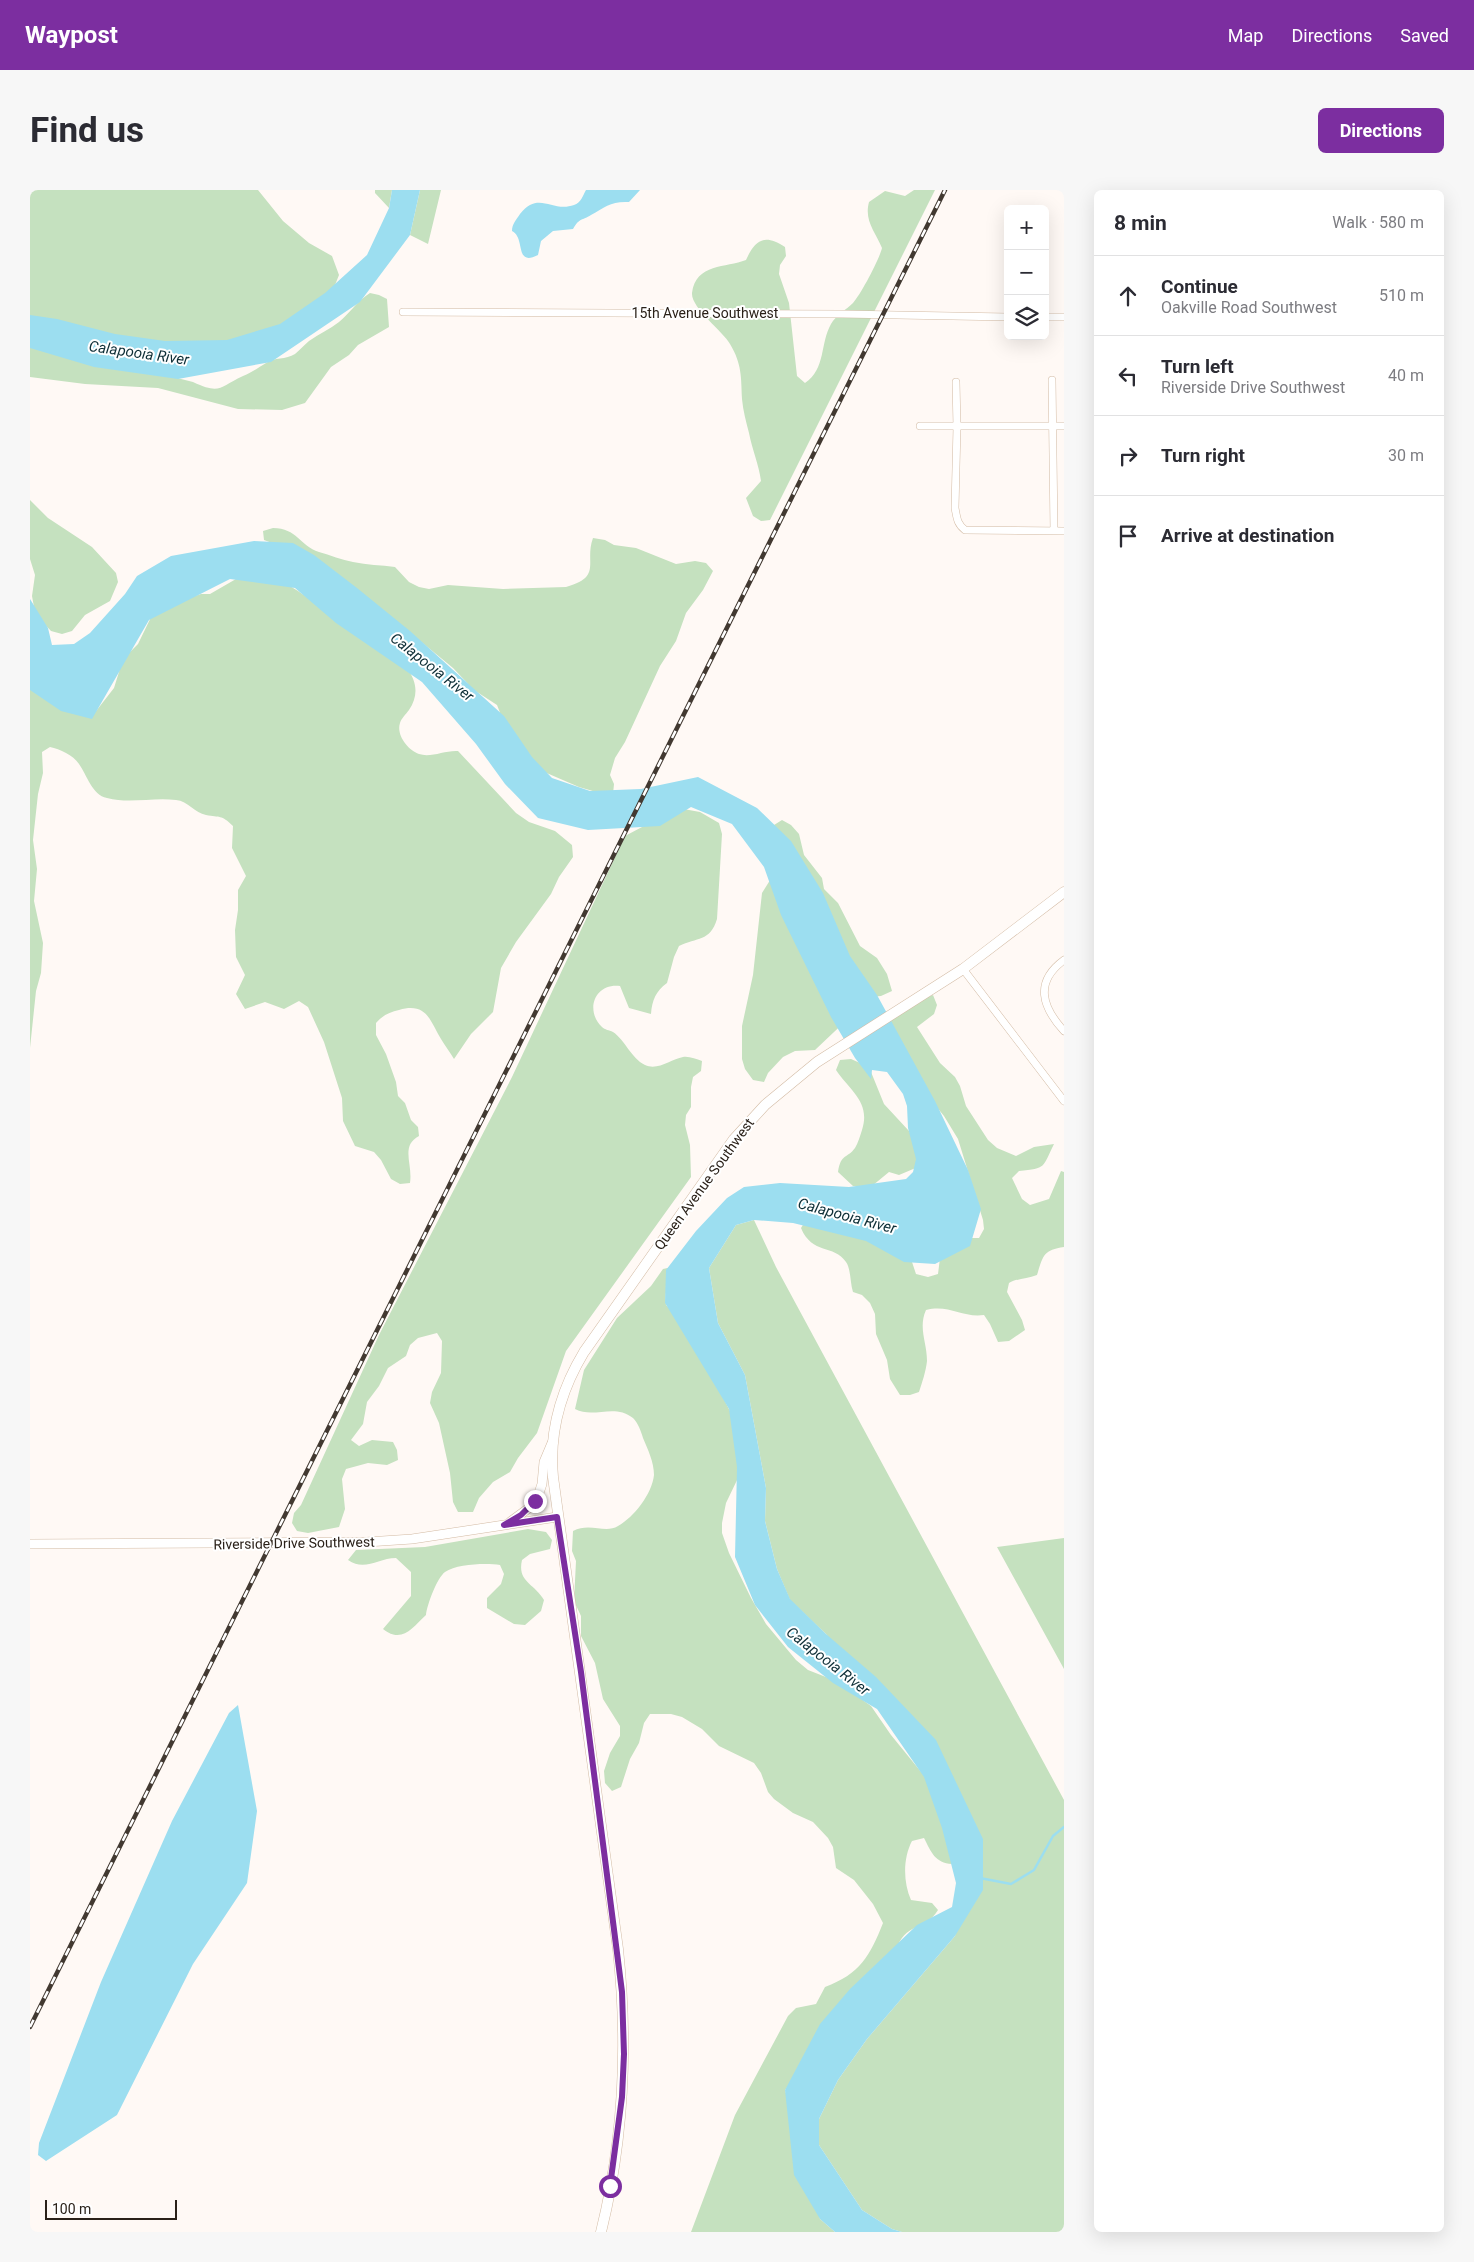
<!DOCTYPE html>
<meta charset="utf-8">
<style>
:root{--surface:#fff;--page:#f7f7f7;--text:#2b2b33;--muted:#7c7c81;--line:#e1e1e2;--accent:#7c2ea0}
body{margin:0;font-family:Roboto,sans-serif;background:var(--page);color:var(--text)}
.controls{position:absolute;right:15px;top:15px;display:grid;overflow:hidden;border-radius:8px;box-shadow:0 5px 20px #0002}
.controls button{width:45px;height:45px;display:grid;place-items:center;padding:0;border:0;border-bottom:1px solid var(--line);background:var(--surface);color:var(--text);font:25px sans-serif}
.scale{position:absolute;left:15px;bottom:12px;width:132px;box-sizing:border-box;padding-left:5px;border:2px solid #2a2119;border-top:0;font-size:14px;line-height:18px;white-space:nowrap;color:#2a2119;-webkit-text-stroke:4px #fff;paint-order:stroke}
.stop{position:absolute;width:15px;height:15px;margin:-11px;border:4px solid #7c2ea0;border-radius:50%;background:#fff}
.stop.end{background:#7c2ea0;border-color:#fff;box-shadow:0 1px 5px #0008}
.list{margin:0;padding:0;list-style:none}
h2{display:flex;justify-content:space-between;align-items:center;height:65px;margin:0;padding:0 20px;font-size:21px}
h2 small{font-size:16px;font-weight:400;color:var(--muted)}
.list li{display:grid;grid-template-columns:32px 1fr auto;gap:15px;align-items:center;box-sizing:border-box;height:80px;padding:0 20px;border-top:1px solid var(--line)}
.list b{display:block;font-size:19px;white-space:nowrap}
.list p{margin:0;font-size:16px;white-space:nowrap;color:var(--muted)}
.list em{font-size:16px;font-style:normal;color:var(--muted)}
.icon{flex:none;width:28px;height:28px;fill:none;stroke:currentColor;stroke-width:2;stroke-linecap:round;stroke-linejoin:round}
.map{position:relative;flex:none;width:1034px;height:2042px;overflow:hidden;border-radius:8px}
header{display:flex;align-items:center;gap:30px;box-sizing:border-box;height:70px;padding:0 25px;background:var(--accent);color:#fff}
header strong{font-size:24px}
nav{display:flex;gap:28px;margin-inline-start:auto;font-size:18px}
.intro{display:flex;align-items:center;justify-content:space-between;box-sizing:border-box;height:120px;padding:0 30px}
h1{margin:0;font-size:35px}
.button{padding:12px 22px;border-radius:8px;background:var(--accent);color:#fff;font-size:18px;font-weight:700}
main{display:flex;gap:30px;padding:0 30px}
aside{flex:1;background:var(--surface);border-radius:8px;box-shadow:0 5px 20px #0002}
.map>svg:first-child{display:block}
.green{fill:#c5e1bf}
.water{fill:#9cdef0}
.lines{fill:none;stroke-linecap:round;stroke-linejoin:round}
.stream{stroke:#9cdef0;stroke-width:2.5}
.minor-casing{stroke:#d3bba4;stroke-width:8}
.tertiary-casing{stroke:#d3bba4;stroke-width:10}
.secondary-casing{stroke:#d3bba4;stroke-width:11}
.minor{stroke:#fff;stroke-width:7}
.tertiary{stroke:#fff;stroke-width:9}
.secondary{stroke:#fff;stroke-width:10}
.rail-casing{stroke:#423931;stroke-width:4.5}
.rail{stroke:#fff;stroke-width:2.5;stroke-dasharray:8;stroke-linecap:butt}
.route{stroke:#7c2ea0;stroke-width:6}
.labels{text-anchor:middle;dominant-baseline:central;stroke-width:4;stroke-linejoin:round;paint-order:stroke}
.street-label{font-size:14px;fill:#2a2119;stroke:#fff}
.water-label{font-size:15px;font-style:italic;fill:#0d2e36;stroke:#fff}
</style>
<header>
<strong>Waypost</strong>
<nav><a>Map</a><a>Directions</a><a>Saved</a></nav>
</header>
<div class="intro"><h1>Find us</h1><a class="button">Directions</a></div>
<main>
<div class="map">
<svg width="1034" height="2042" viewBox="0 0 1034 2042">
<rect width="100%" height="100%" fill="#fff9f5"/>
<path class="green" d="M0,0h228l25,31 26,22 23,13 7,19 -4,10 -34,35 -107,35 -164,-39z
M345,0h17l-3,18 -14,-15z
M390,0h21l-13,54 -18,-9z
M884,0h21l-165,330 -9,1 -8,-5 -7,-18 15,-17c-2,-16 -9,-32 -12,-48 -3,-11 -6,-23 -7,-34 -1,-22 0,-35 -12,-55 -7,-13 -39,-36 -38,-51 4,-30 34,-25 54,-33 9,-20 18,-27 39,-13l1,9 -6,9 -1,9 10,29 8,73 8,7c21,-14 15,-40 26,-59 5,-9 15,-14 22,-21 8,-9 26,-43 29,-55 -7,-17 -18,-27 -13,-46l16,-11 20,5z
M340,103l9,2 8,4 2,28 -31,18 -9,10 -18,12 -26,36 -23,7 -44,-1 -80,-21 -73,-4 -55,-7v-36l163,41c28,13 26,5 50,-6 9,-4 15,-8 23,-13 8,-6 20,-3 29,-9 5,-4 9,-9 14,-13 10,-7 21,-12 30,-19 11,-9 18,-21 31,-29z
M0,310l18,18 44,29 24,26 2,9 -8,19 -25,14 -13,16 -10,3 -11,-3 -14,-15 -3,-9 -2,-11 3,-21 -5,-16z
M243,338c24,0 27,18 46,24 11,3 23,8 34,10 14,3 28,3 42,5l14,15 10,5 10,2 19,-4 55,4 63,-2c37,-10 18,-25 27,-49l12,2 9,5 22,3 40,16 19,-3 11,2 7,8 -10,19 -17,23 -10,28 -16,25 -35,76 -10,16 -5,17 4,9 -1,10h-10l-24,-7 -37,-16 -38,-48 -7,-18 -23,-15 -21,-22 -34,-28 -128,-90 -27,-10 -1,-9z
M245,387l23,14 108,76c11,14 13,28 3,43 -3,4 -8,9 -9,13 -4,12 8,27 19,31 12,4 26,-4 39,-3l58,62 13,9 26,9 17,14 1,12 -14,20 -8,17 -35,48 -15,26 -8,44 -22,22 -17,25c-4,-7 -9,-13 -13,-20 -11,-18 -14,-37 -42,-29 -9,2 -16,5 -23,13v12l10,19 10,28 2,14 7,7 6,17 7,7 1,9c-19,10 -6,28 -9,47l-10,1 -9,-5 -10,-19 -7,-8 -19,-6 -12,-25 -1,-23 -18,-56 -16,-35 -9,-6 -15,8 -19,-7 -20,7 -9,-15 9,-19 -9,-18 -1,-27 3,-20v-20l8,-14 -14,-28 1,-22c-12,-12 -13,-8 -27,-11 -11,-2 -18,-14 -30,-15 -23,-3 -46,4 -69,-2 -15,-3 -20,-23 -28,-34 -6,-9 -19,-15 -29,-17l-8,5 1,21 -5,21 -5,46 4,29 -3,32 9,42 -2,30 -5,18 -6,57v-365c18,14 38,36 63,32l21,-27 9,-29 15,-15 17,-35 46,-15h9l26,-15z
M648,618l22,4 19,11 3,11 -5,85c-7,23 -20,18 -38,27l-5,11 -7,26c-11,8 -15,17 -16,31l-22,-6 -9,-22c-26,-3 -35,25 -18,41 3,3 7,3 11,5 12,8 18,26 32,33 13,6 26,-6 38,-8 6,-1 13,2 19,4l-1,10 -8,6 -2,10v20l-5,8 -1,10 5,20 1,32 -125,174 -29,82 -19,25 -8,14 -17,10 -14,16 -6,14h-15l-5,-10 -3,-29 -11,-50 -9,-20 2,-11 9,-19 1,-32 -5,-8 -19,5 -8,7 -4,11 -18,12 -9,18 -12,16 -4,22 -12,16 8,6 13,-6 21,2 4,8 1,10 -11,5 -19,-2 -22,6 -4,10 3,30 -6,18 -31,6 -11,-2 -5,-8 2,-10 7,-8 78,-170 133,-258 113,-241z
M752,630l9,5 8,9 5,21 18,23 2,11 14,14 22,43 17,12 10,16 5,17 -11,5 -10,1 -56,53 -20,1 -12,6 -15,16 -4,9 -11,-2 -8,-11 -3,-10v-33l11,-51 9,-82 10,-16 2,-52z
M903,805l4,10 -3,9 -17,13 23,36 15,14 5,9 6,20 22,34 9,8 19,8 18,-9 20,-3c-12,24 -7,24 -35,27l-7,7 10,21 8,6 19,-6 12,-28 3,1v75c-21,3 -21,9 -27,28 -10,4 -19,3 -28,8l-2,9 15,28 3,10 -16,11 -11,1 -8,-18 -6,-9c-22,3 -35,-11 -58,-5 -8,18 1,32 1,51 -1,10 -5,22 -8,31l-9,3h-10l-10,-16 -3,-19 -11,-26 -1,-20 -5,-11 -8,-8 -9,-3c-3,-9 -2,-23 -7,-30 -12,-18 -34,-7 -45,-34l5,-8 106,32v10l4,12 12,3 10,-3 2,-16 19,-20h20l5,-9 -1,-9 -25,-81 -14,-23 -13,-16 -41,-79 33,-22z
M821,869l18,8 15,37 25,27 9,17v19l-19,8 -10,-3 -17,14h-19l-15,-14c3,-19 9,-13 17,-24 3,-5 5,-12 7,-18 9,-28 -12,-39 -26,-60l4,-10z
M724,1030l22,47 288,533v432h-162l-10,-3 -30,-19 -43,-65v-26l19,-39 29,-41 88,-103 28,-96 -157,-206 -36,-34 -13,-31 -12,-48 1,-33 -21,-113 -27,-52 -9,-55 27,-43z
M642,1077c-2,15 -8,21 -6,38l20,21 45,87 8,63 -13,27 -4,20v10l7,20 22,45 15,26 30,36 12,10 28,11 35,25 20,29 35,43 11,17 15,69c-17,-1 -21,-12 -28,-26l-12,3c-9,17 -9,41 -1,59l21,3 6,7c-12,21 -34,12 -42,41l-111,139 35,129 15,13h-144l44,-117 53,-99 8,-8 20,-4 9,-17c35,-13 45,-31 58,-64l-10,-19 -19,-24 -18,-12 -3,-21 -5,-9 -15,-16 -20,-9 -19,-14 -6,-7 -7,-19 -7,-10 -35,-17 -17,-17 -20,-12 -11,-3h-21l-6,9 -5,20 -9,16 -9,28 -9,4 -7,-8 -1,-12 6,-18 10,-17v-10l-17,-27 -8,-36 -14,-27v-20l-7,-15 2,-40 -4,-10 1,-20c17,-9 32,3 45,-5 16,-9 34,-32 36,-51 0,-13 -6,-25 -11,-37 -2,-7 -5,-15 -10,-20 -19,-15 -39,1 -58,-9l9,-39 33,-52 34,-32 12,-17z
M498,1339l18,3 6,8 -2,9 -20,5 -8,6c-5,22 12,23 22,40l-3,11 -16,14 -11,-1 -27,-16v-10l14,-14 3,-10 -4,-9c-14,-2 -43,-1 -55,7 -8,6 -18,33 -19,43 -14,13 -24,29 -43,14l28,-33v-24l-15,-14c-18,0 -31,14 -48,2l8,-10 69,-3z
M1034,1348v131l-67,-122z"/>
<path class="water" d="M362,0h28l-10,45 -50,67 -89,60 -93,17 -84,-12 -64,-19v-33l27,4 58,15 50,7 62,-1 53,-16 45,-31 42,-38 22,-47z
M556,0h54l-11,12c-18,-1 -24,5 -38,13 -9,6 -11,2 -18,14l-20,2 -12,10 -3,14c-24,12 -12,-17 -26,-24 0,-7 4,-11 8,-17 19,-24 32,-1 54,-9 7,-2 9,-10 12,-15z
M224,351l39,2 21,12 43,33 53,43 94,85 28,41 20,21 38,13 51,-2 57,-12 59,31 34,33 32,52 27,63 27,39 58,106 33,69 13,39 -11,37 -35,18 -31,-2 -38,-21 -73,-18 -39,-3 -18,5 -27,43 9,55 27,52 21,113 -1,33 12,48 13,30 36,35 50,43 60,63 47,99v51l-28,46 -88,103 -29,41 -19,39v26l43,65 30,19 10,3h-67l-15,-13 -26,-44 -9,-85 35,-66 30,-35 67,-64 35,-18 4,-24 -14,-55 -18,-51 -47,-68 -44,-26 -45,-36 -33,-42 -20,-48 2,-90 -8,-58 -64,-106 1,-33 30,-39 31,-33 17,-11 36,-4 69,4 57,-8 7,-7 3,-13 -8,-31 -1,-22 -4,-12 -16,-22 -15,-2 -1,9 -16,-21 -24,-41 -50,-102 -17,-48 -32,-43 -41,-17 -31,19 -72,4 -50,-12 -33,-34 -29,-40 -54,-62 -86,-59 -41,-35 -65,-9 -81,41 -57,99 -31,-8 -31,-21v-91l18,29 4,17 22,-1 16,-11 35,-39 12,-18 34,-20z
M208,1515l19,106 -10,72 -54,81 -76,151 -71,46 -8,-6 1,-12 62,-161 71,-161 57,-108z"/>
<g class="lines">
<path class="stream" d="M950,1688l31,6 23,-14 19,-34 11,-9"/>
<g class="minor-casing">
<path id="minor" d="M373,122l439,2 166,3
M1015,127h19
M1022,190l2,151
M926,192l1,45 -2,81c2,10 2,16 10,22l99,1
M890,236h144
M1034,770c-30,22 -22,47 0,71
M933,779l101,132"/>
</g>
<g class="tertiary-casing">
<path id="tertiary" d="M480,1332l19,-14 10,-15 3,-9 2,-22 8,-19
M0,1354l337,-2 45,-3 145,-22"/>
</g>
<g class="secondary-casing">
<path id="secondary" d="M571,2042c23,-93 27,-188 17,-283l-65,-472c-4,-44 8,-87 31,-125l150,-213 31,-34 52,-43 146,-93 101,-77"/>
</g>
<use href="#minor" class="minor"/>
<use href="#tertiary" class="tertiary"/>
<use href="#secondary" class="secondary"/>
<g class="rail-casing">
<path id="rail" d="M0,1837l915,-1837"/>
</g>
<use href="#rail" class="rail"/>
</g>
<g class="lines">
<path class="route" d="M505,1311l-14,14 -17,10 53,-8 24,155 41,320 2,62 -2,43 -12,89"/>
</g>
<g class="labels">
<g class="street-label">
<text x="675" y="123">15th Avenue Southwest</text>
<text transform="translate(674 994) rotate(-54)">Queen Avenue Southwest</text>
<text transform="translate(264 1353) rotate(-1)">Riverside Drive Southwest</text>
</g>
<g class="water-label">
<text transform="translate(109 163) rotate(8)">Calapooia River</text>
<text transform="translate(402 477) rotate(38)">Calapooia River</text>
<text transform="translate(817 1026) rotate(15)">Calapooia River</text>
<text transform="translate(798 1471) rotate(38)">Calapooia River</text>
</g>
</g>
</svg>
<div class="controls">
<button>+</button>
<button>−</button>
<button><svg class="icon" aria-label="layers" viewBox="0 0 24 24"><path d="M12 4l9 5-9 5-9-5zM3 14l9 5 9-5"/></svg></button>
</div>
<div class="scale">100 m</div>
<div class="stop" style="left:580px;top:1996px"></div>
<div class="stop end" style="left:505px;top:1311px"></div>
</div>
<aside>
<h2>8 min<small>Walk · 580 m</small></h2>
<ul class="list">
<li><svg class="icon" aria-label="ahead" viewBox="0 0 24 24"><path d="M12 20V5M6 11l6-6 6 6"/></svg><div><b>Continue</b><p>Oakville Road Southwest</p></div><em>510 m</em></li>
<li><svg class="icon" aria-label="left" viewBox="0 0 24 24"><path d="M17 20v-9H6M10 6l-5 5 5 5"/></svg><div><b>Turn left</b><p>Riverside Drive Southwest</p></div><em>40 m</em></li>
<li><svg class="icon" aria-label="right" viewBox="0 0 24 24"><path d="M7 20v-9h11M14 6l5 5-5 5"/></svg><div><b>Turn right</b></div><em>30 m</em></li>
<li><svg class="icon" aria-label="arrive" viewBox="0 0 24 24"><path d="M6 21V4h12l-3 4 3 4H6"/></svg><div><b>Arrive at destination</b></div></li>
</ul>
</aside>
</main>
